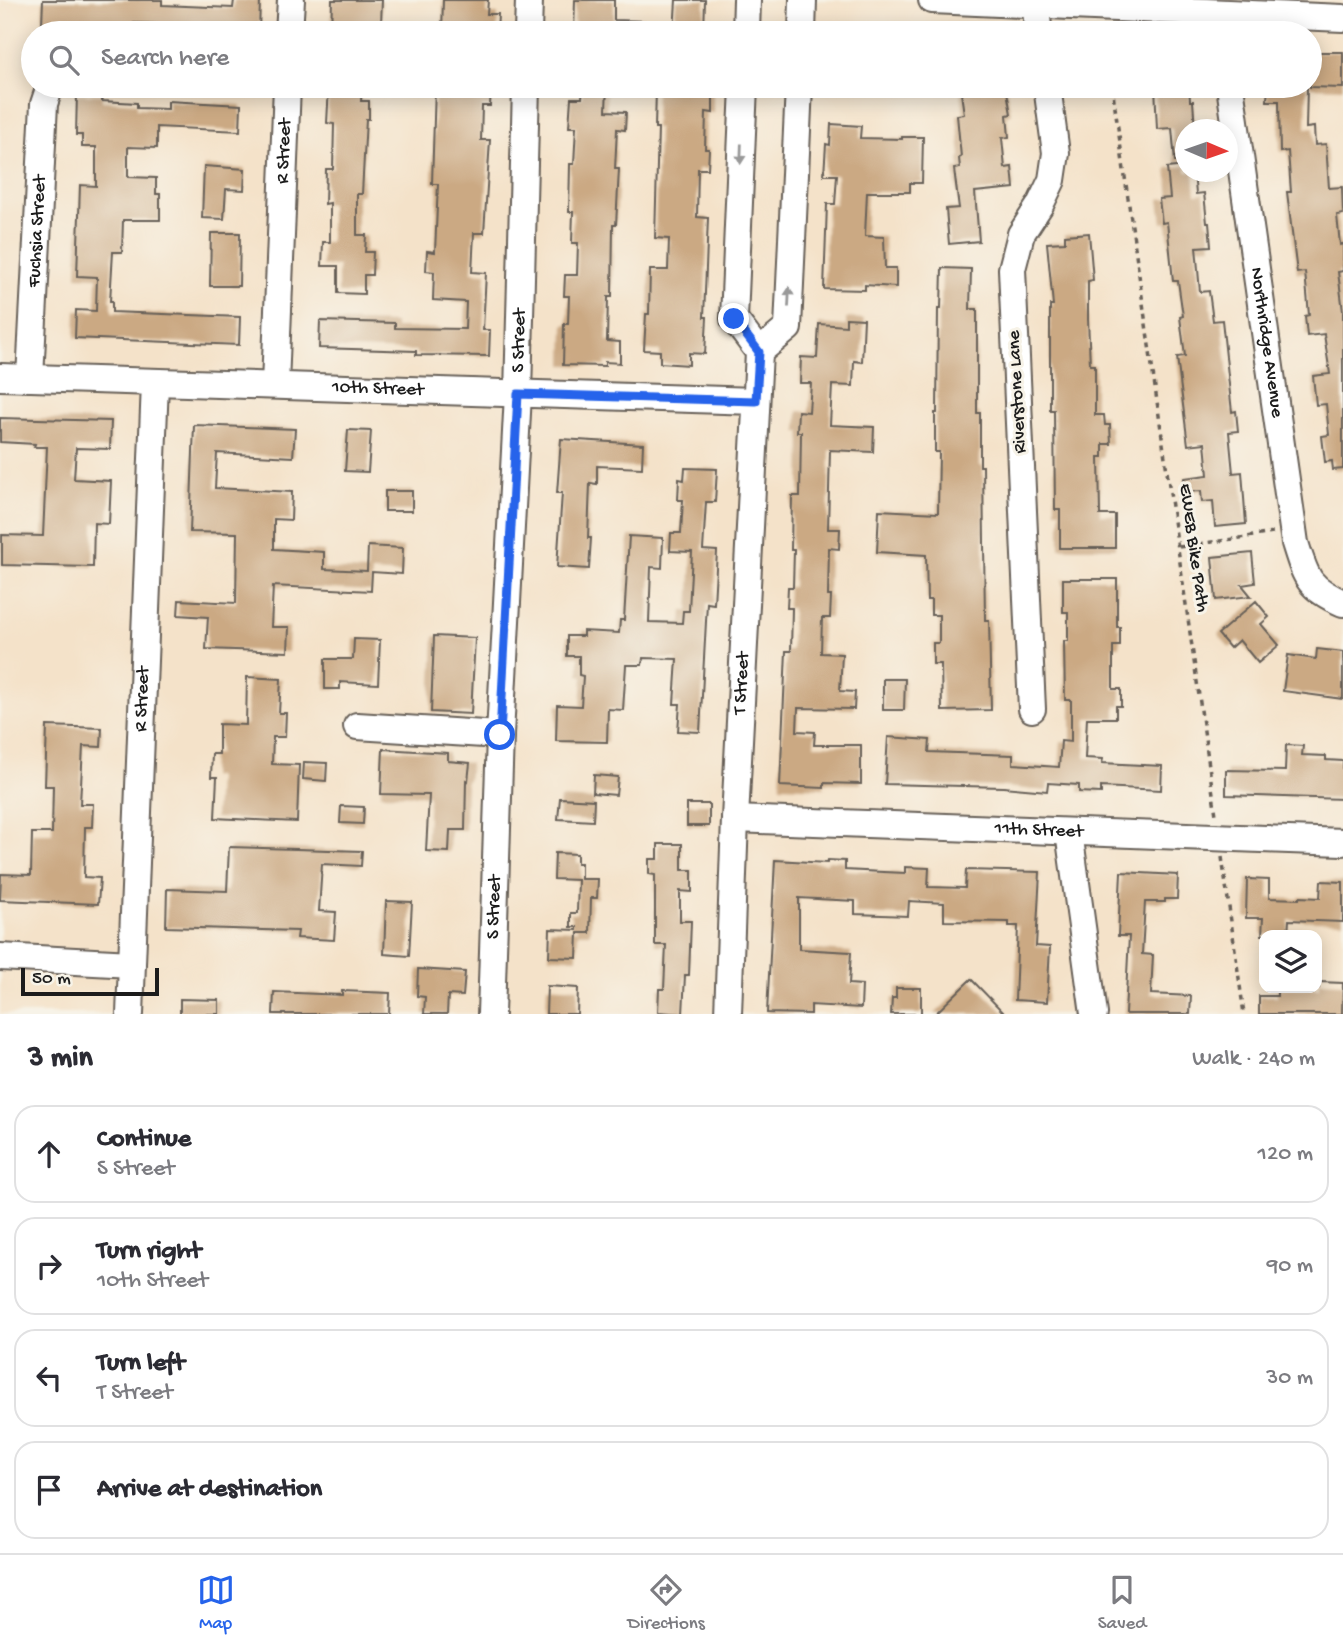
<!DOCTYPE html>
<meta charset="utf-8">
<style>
:root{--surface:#fff;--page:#f2f2f3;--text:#2b2b33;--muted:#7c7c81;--line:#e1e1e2;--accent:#2563eb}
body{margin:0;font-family:"Gochi Hand",sans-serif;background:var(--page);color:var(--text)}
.controls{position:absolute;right:21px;bottom:21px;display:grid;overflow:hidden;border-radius:14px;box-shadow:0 4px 18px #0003}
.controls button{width:63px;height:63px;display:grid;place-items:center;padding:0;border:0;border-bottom:2px solid var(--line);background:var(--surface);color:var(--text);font:35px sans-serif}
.compass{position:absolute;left:1175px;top:119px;width:63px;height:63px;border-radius:50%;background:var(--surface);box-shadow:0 4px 18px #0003;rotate:92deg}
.scale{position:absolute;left:21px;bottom:18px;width:138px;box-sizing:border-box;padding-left:7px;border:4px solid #1c1c1c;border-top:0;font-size:19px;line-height:24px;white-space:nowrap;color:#1c1c1c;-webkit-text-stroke:5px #f7f3e8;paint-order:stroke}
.stop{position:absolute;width:21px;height:21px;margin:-16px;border:5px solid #2563eb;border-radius:50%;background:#fff}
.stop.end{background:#2563eb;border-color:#fff;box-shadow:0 2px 7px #0008}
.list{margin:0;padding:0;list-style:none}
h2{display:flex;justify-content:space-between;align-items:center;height:91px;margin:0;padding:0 28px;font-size:30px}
h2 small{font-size:23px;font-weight:400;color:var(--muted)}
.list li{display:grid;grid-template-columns:46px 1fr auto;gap:21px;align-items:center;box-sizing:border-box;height:98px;margin:0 14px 14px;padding:0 14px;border:2px solid var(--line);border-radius:21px}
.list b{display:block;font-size:26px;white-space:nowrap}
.list p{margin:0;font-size:23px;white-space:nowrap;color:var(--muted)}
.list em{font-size:23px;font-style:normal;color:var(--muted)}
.icon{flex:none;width:38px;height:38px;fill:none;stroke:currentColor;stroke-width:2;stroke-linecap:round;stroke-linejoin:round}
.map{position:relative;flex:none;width:1343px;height:1014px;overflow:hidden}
.search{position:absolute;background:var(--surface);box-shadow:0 4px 18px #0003;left:21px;right:21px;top:21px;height:77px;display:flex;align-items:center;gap:18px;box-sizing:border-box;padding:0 24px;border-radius:38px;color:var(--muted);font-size:26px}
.sheet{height:539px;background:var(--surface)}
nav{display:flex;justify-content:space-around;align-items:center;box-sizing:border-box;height:98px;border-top:2px solid var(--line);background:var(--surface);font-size:19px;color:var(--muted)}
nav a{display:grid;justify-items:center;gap:4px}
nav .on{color:var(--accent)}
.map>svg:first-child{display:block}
.building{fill:#cba983}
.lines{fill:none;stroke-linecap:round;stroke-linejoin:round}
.minor-casing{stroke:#686159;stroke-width:30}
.path{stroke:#686159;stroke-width:3.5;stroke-dasharray:5 5;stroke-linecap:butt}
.minor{stroke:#fff;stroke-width:26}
.oneway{fill:#999}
.route{stroke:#2563eb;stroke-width:9}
.labels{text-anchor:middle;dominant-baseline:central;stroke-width:6;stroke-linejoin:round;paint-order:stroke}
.street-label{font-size:19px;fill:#1c1c1c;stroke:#f7f3e8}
</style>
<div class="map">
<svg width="1343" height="1014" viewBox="0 0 1343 1014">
<rect width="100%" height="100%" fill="#f7f3e8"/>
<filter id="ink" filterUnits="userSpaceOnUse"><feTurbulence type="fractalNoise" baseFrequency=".0143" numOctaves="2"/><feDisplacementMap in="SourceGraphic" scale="14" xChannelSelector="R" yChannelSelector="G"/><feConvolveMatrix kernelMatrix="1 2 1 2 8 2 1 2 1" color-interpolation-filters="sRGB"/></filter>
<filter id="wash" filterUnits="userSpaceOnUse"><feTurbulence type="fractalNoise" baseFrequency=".00686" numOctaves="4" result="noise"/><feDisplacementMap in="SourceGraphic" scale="28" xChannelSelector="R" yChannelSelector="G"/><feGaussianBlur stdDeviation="1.57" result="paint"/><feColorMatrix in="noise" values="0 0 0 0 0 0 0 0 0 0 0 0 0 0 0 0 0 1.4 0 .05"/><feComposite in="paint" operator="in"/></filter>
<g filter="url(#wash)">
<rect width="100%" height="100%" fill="#f4e2c9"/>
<g id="blocks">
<path class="building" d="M43,0h119v5l71,3 1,-8h26l-1,33 -78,-1v-7l-47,-2 -1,7 -21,-1v-4l-70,-1z
M332,0h50l-1,24h-16v9h-34z
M443,0h45l-1,14h11l-1,19h-55z
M575,0h39v20l31,1 -1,12h-70z
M676,0h29l-1,33h-30z
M1310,52h33v36l-33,-1z
M329,86h33l-1,15h8v18h-3l-4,75h-5v41h9l-1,17h8l-1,23h-8v19l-26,-1v-27h-16l1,-24h7v-39l-5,1 1,-35h7l1,-45 -7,-1z
M435,86h56l-1,20h-8l-1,34h9l-6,93h-10l-2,39 14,1 -3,57h7l-1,26 -73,-1v-4l-97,-3 1,-27 75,2v5l70,1 1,-27 -33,-2 1,-28 -8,-1 1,-20 8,1 3,-68h-6z
M583,86h24l-1,25 20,1 -1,18 -8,-1 -2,40h4l-3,56h-3l-1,72h-4l-1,44 13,1v21l-15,-1v4l-42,-1 1,-41h4l1,-28h-5l1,-21h12l1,-32h-6l1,-31h-4l1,-48h4l2,-37h-7l2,-29h11z
M960,86h46l5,28 -4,1 2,22 -7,1 3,30 7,-1 2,21 -39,4 4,49 -30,3 -3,-35 13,-1 -5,-39 6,-1 -1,-10 2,-1 -4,-42 7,-1z
M1155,86h34l1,15h3l2,29h-9v31l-11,1 -3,-34 -15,1z
M1268,86h39l-1,42 8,-1 1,18 11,-1 3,44 13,-1 1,27 -6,1 3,30 3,-1v27l-5,1 5,39v158l-10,1 -1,-9 -7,1 -3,-26 7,-1 -3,-31 -10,1 -3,-29 17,-2 -6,-40 -17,2 -2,-20 4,-1 -4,-43 -8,1 -10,-81h4l-3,-41 -8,1 -1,-51h-12z
M656,89l57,1v23l-7,-1 -1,37h4l-1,20h-10l-1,48 11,1 -4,99h3l-2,37 -16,-1v12l-29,-2v-12l-16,-1 2,-36h3l1,-44h18l1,-31 -14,-1 3,-110h-3z
M77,94l25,1v6l35,2v5l31,1v-8l73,4 -1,26 -83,-4v21l-29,-1v30l28,1v16h4v26h-37l-1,32h-9l-3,49h2v11l128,5 -1,28 -164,-7 1,-28 20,1 1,-34 -20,-1 3,-91 16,1v-39h-14v-12h-6z
M831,124l30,2 -1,12 42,1v-2h21l-1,46h-12v9h-43l-2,44 19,1 1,31h11v19l-31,-2v5l-41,-1 3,-85h8l2,-29h-13l2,-31 4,1z
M204,166l41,3 -1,21 -18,-1 -2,30 -22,-1z
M1186,166v6h8l2,22 8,-1 3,30h2l2,23 -15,1 4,45 9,-1 4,30 9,-1 10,92 4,-1 2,20 -9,1 4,41 9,-1 4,52 -31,3 -2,-26 -11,1 -1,-11 -16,1 -1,-14 24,-3 -3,-32 -17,2 -11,-88 8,-1 -5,-39 3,-1 -5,-35h-5l-6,-59 -5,1 -3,-24 11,-1 -3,-30z
M211,233h29l-1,53h-29z
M1089,233l4,47 -5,1v38l2,46h5v50h9l1,10h5l1,19h-8v13h-4l1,58h15v33h-55v-38h-5l-1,-100h-4v-105h3l-6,-62 18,-1v-7z
M942,268l29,1 -1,40h7v104h3v53h3l2,154h4l2,90 -49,1 -1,-47h-8v-21h6v-28h-8v-15h-4l-1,-45 -49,-3 2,-42 59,3 1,-61h-4v-39h2l1,-104h3z
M846,318l18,1 -2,43 -8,-1 -1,25 -21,-1 -2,40 44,2 -1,25 -43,-2 -2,79h12l-1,20 -10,-1 -1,48h3l-1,22h-8l-1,35 21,1 -2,37 15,1 -1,17 -56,-1 -1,23 18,1 -1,13h47v39l-37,-1v5l-44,-2 6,-135h5l1,-43h-5l1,-21h5l1,-37h-3l1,-54h8l1,-64h-4l1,-21 11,1 2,-29h-11l1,-26 16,1 2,-34 27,2z
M0,418l111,3 -1,28 -34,-1 -2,31 37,2 -2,43 -15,-1 -1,44 -91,-2v-30l41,1 4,-89h-13l1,-3 -35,-2z
M194,425l101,4 -2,28 -76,-4 -2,35 77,4 -1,28 -17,-1v30l50,3v17l43,2 1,-25 35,2 -1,26 -30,-2 -1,19 -98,-5 -2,41h18l-1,25 -82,-3 2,-32 -30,-2 1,-15 57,3 1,-70 -47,-1z
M348,430l23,1 -3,41 -23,-1z
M561,439l82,5 -1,24 -45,-2v18l-7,-1 -2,55h3l-2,31 -32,-2 5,-74h-5z
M685,468l32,1 -2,33h-9l-3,48 14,1 -3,53 -7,-1 -7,129 -22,-1 2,-27h-6l3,-45 -34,-1 -1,7h-16l-3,45 -15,-1 -1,33 -51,-1 1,-36 24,1 2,-30 -4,-1v-19h-12v-20h16v-5l36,2 1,-13h4l5,-84 34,2 -1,30 -11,-1 -2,55 33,1 1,-12h6l3,-59 -22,-1 1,-18h10l2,-33h-5l1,-21 5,1z
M385,491h27v20h-27z
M1252,553l3,30 -13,2 9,11 -35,4 -4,-43z
M1063,579h54v48h3v19h-7v43h8v17h-5v12h-29l-2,40 18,1 -1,4 60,3 -1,24 -60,-3v6l-22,-1v-7l-31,-2 -1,8 -44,-4 -118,-3 3,-47 42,3 -1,12 84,3v9l46,3 2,-26 10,1v-42h-6l-1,-59h4v-29h-5z
M1256,601l13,16 -8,7 18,21 -21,18 -19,-23 -9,8 -12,-14z
M434,636l41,2 -4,76 -40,-2z
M354,639l26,1 -2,44 -38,-2v7h-15v-30h28z
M1317,649l26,3v47l-60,-8 5,-36 28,4z
M247,677l34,2 -2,34h7l-1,24h-12l-1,27 27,1 -2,57 -82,-4 2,-41h-6l1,-23h7v-30l27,1z
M883,679h22l-1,31h-21z
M47,726l55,2 -1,19 -18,-1 -3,58h13l-1,23h-7l-1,50 16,1 -2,26 -98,-4 1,-26 30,1 1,-42h20l1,-47h-8z
M1286,745l17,1 -1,9 24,1v4l17,1v38l-117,-4v-25l59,1z
M383,749l65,4v8l22,2 -2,18 -2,-1 -1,50h-15l-1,22 -23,-1 3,-56 -48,-1z
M304,762l23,1 -1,18 -23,-2z
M594,775l24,2 -2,18 -23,-2z
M560,798l34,2 -1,21 -35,-2z
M687,804h22v22h-22z
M341,806l23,1 -1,17 -23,-1z
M658,844h24v26h10v22l-12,-1v30h11l-2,54h-4l-2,39 -25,-2 1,-23h5l2,-44h-11v-70l-6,-1v-15h9z
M229,847l133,4 -1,15 -39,-2 -3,47 17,1 -2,28 -37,-2 1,-7 -132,-4 1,-38 60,2z
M555,853l22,1v9h4v16h17l-1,19h-6l-1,35h-12l-1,25 -28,-1 1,-28 27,1v-3h-6v-14h6l1,-33 -24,-1z
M775,860l52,3 1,-3 17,1v9l38,2 22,1v-6l24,1 -1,19 37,1 1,-18 74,2 -4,74 14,1 -3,55 -32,-2 3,-74h-9v-4l-65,-1v-18l-35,-2 -1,15 -53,-2v-13l-56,-3v51l52,3 -2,32 13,1 -1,23 -50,-3v9l-44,-1z
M1121,872l57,3 -1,24h-12v3h-20l-3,52 11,1 -2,39 40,2 -1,18h-65l4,-78h-11z
M1247,879l22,1v18l30,1v-2l21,1 1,-17 22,1v40l-54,-2 -1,15h-26l1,-17h-17z
M386,901l26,1 -3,54 -25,-2z
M418,969l47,3 -2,24 -15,-1 -1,19h-23l1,-17 -8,-1z
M971,979l34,35h-70z
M1319,982l24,1 -1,31h-83v-18h18v-7l9,-1h33z
M547,986l31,2 -1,26h-31z
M896,988h25v26h-30l1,-16h4z
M342,991l48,2 -1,21h-116l1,-22 68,3z
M180,999l39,1v14h-39z"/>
</g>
</g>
<g filter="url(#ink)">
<use href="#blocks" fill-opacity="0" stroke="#686159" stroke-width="2"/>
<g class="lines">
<g class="minor-casing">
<g id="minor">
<path d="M932,0l411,18"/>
<path d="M1035,4l4,29"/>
<path d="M289,33l2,-33"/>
<path d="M528,33l1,-33"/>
<path d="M746,33l1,-33"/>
<path d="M802,33l1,-33"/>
<path id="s1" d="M1230,86l65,457c11,35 13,45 48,60"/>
<path d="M759,352l29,-24 11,-242"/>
<path id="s2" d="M0,377l756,24"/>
<path id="s3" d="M30,378l14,-274 6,-18"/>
<path id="s4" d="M275,385l12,-299"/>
<path d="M1032,709l-20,-440 9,-35 19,-29 12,-25 4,-27 -9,-67"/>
<path d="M357,726l143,9"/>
<path id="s5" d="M735,819l608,23"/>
<path d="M1069,832l25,182"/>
<path d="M0,957l132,7"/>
<path id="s6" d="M130,1014l25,-631"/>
<path id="s7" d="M491,1014l9,-279 18,-341 8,-308"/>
<path id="s8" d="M728,1014l7,-195 24,-467 -25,-33 10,-233"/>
</g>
</g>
<path class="path" d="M1112,86l104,729
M1179,547l94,-14
M1222,857l22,157"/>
<use href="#minor" class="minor"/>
</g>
<defs><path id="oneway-solid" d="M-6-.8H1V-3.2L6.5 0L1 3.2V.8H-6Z" transform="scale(1.75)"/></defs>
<g class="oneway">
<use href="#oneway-solid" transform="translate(741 154) rotate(92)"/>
<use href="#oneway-solid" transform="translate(789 297) rotate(-87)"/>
</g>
</g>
<g class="lines" filter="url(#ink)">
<path class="route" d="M500,735l18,-341 238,7 3,-49 -25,-33"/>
</g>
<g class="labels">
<g class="street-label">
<text stroke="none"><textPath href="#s4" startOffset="234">R Street</textPath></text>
<text stroke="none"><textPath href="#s3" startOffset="147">Fuchsia Street</textPath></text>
<text stroke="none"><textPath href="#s7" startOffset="674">S Street</textPath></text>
<text stroke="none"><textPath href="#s1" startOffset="259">Northridge Avenue</textPath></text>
<text stroke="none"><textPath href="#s2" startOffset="378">10th Street</textPath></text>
<text transform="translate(1018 392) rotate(-93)">Riverstone Lane</text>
<text transform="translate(1193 548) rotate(82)">EWEB Bike Path</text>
<text stroke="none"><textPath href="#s8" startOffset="331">T Street</textPath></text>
<text stroke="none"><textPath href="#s6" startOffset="315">R Street</textPath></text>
<text stroke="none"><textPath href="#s5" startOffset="304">11th Street</textPath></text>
<text stroke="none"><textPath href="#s7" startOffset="107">S Street</textPath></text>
</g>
</g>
</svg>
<div class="controls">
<button><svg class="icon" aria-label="layers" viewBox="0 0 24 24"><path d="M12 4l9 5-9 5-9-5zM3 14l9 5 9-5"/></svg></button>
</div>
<svg class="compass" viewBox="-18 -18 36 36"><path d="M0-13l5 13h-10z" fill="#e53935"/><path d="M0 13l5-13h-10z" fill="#7c7c81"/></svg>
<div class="scale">50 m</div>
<div class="stop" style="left:500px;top:735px"></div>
<div class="stop end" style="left:734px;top:319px"></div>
<div class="search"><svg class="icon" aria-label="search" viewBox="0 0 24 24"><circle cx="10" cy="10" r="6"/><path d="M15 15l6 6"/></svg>Search here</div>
</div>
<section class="sheet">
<h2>3 min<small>Walk · 240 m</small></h2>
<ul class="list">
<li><svg class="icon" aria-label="ahead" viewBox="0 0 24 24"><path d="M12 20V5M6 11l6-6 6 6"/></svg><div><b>Continue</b><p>S Street</p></div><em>120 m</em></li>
<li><svg class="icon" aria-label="right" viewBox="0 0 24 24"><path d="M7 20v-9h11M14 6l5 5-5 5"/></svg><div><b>Turn right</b><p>10th Street</p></div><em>90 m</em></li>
<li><svg class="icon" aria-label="left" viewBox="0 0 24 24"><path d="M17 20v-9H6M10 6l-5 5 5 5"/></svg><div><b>Turn left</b><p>T Street</p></div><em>30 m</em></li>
<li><svg class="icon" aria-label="arrive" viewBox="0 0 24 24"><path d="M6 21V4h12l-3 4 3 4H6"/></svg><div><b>Arrive at destination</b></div></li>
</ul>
</section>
<nav>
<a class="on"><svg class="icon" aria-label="map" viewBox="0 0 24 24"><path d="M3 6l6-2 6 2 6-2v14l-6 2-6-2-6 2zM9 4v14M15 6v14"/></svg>Map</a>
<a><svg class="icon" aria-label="directions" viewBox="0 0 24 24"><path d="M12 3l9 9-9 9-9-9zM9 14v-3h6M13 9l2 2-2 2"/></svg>Directions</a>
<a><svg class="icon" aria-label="saved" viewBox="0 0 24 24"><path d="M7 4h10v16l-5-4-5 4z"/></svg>Saved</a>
</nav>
